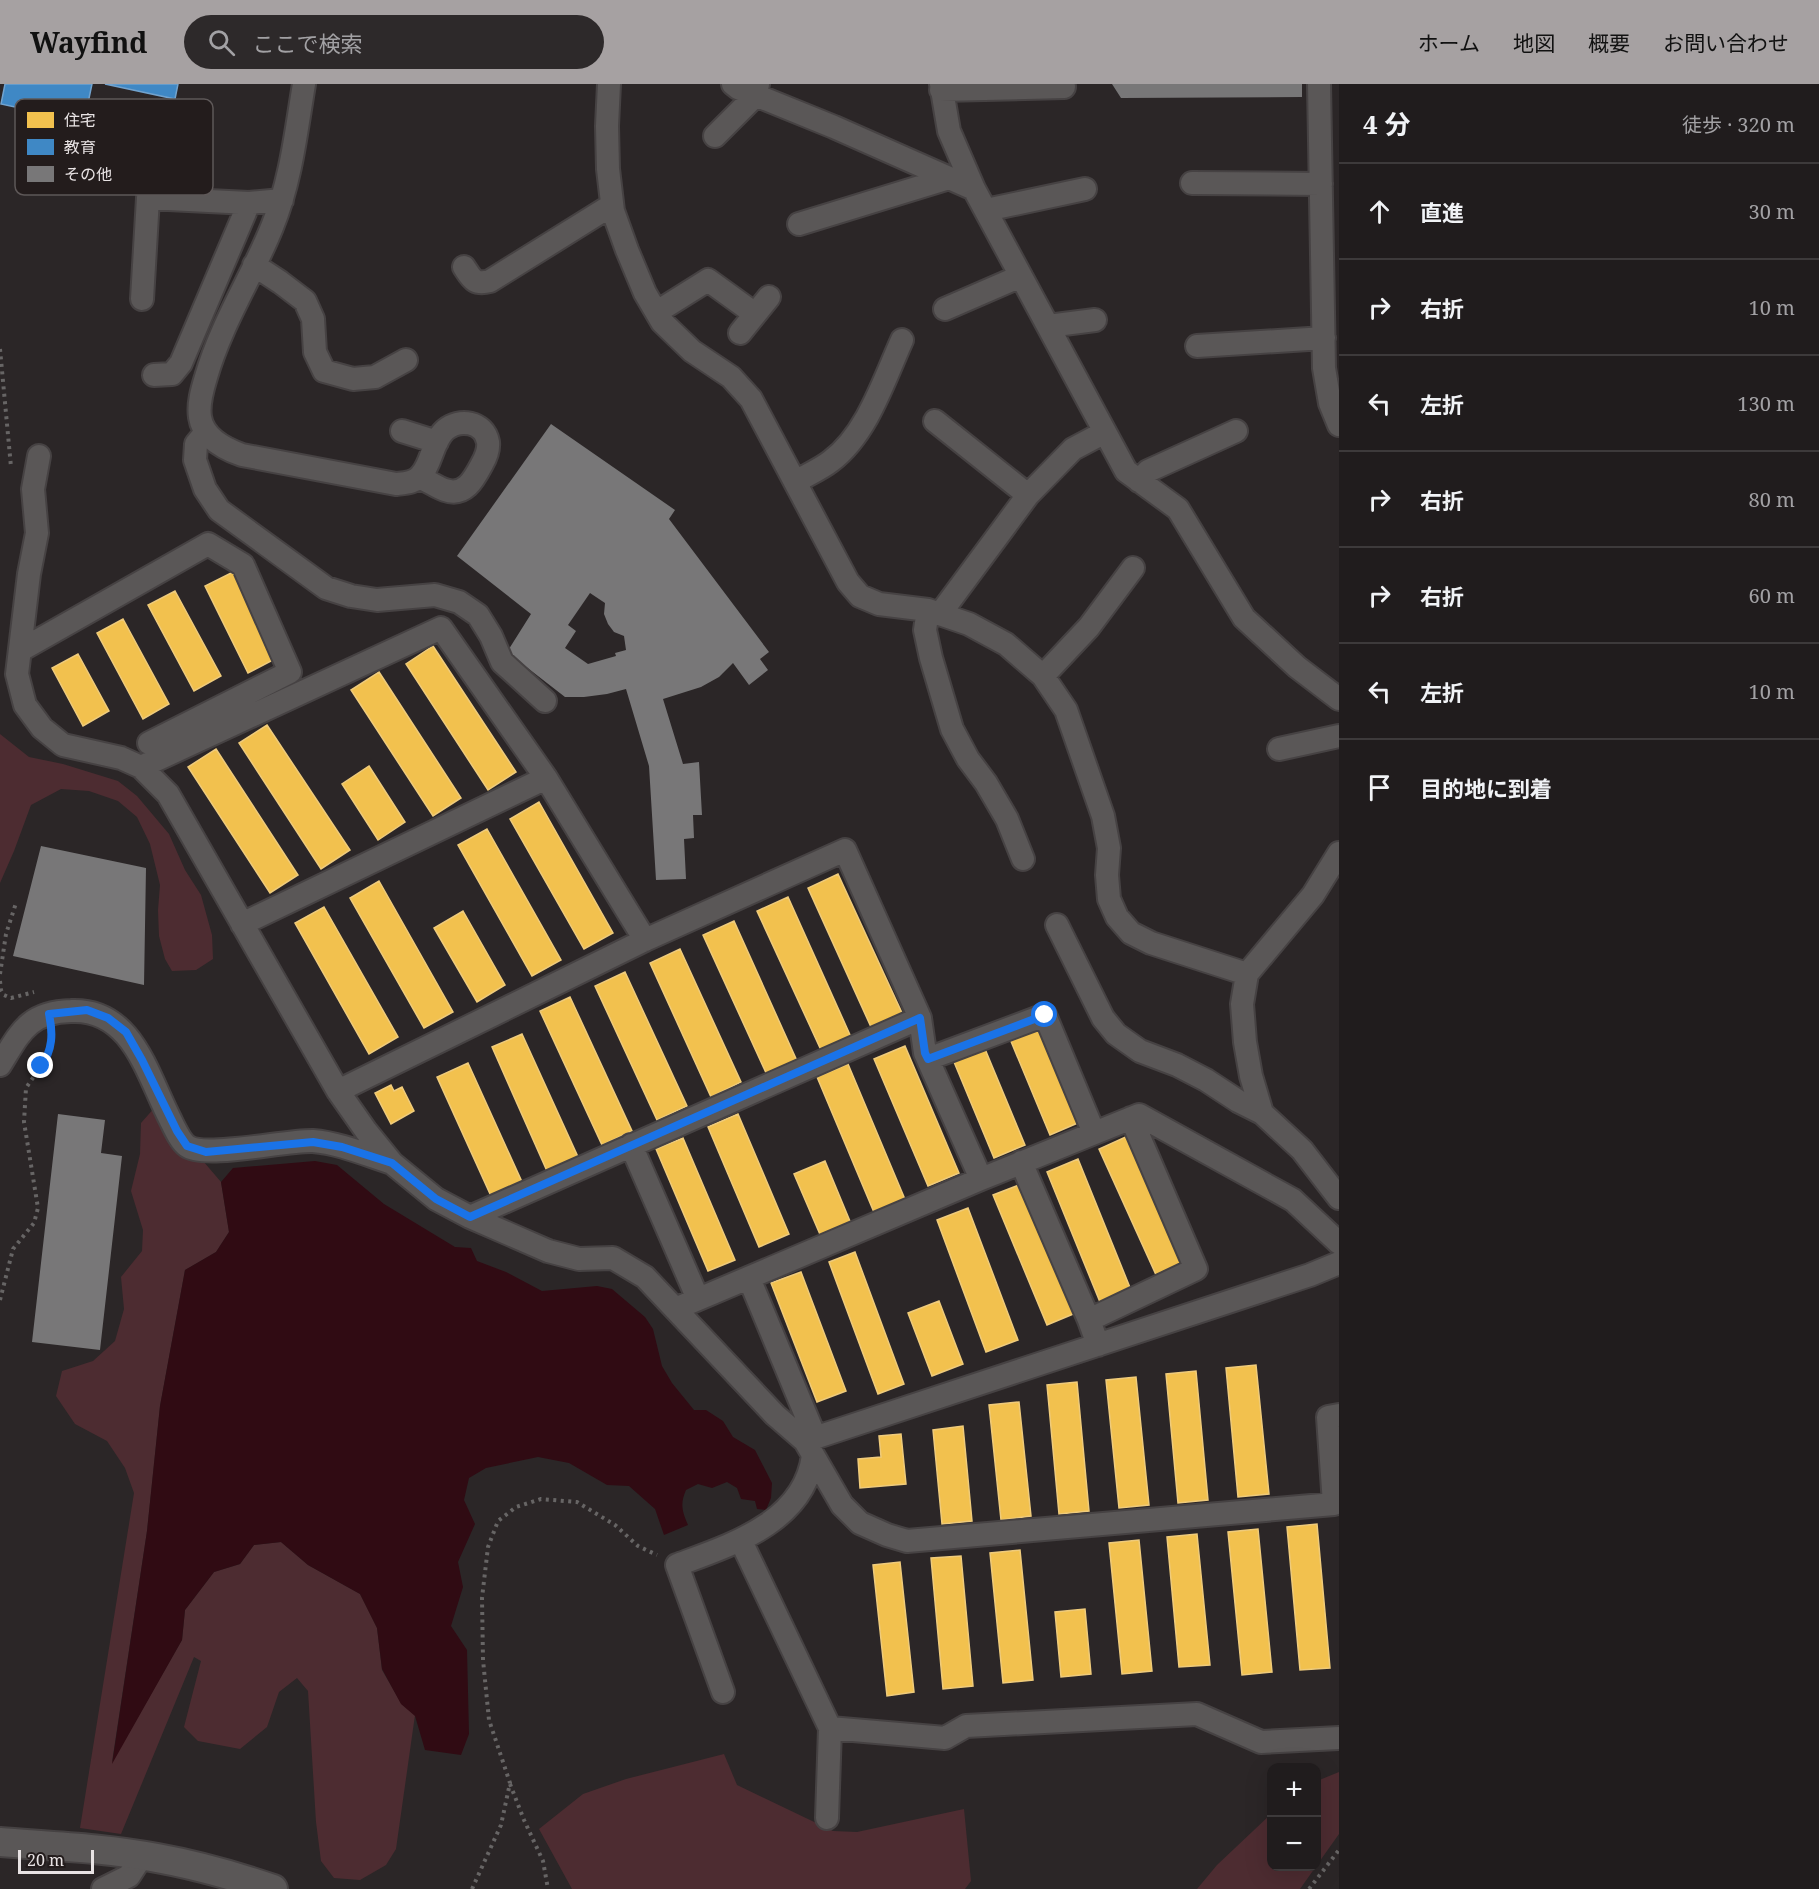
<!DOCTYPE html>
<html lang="ja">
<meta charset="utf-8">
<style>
:root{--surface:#201c1d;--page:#2d292a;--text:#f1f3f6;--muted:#a2a1a4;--line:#3d3a3b;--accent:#a6a1a2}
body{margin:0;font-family:"Noto Serif","Noto Sans JP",serif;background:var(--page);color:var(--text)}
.controls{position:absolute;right:18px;bottom:18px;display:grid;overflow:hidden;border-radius:12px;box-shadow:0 6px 24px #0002}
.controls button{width:54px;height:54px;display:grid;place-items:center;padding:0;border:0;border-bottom:2px solid var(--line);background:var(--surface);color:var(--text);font:30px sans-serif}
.scale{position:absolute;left:18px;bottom:15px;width:76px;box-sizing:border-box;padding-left:6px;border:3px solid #e8e3e4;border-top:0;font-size:16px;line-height:21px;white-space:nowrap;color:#e8e3e4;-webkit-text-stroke:4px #231c1c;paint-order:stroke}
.stop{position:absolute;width:18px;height:18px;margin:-14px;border:4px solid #1a73e8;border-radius:50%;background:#fff}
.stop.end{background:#1a73e8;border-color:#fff;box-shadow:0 2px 6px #0008}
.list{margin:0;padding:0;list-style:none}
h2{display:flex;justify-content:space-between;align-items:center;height:78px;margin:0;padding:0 24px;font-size:26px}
h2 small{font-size:20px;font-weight:400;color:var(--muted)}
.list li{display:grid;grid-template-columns:39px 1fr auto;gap:18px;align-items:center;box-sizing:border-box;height:96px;padding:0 24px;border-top:2px solid var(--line)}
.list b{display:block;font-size:22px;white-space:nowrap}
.list em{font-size:20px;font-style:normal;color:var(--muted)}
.icon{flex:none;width:33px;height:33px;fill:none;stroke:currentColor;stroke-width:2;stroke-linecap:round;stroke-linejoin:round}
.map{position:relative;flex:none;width:1339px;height:1805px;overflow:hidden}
header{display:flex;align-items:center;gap:36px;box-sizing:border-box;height:84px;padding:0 30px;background:var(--accent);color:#111}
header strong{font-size:28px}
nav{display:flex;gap:33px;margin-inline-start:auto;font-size:21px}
.search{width:420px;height:54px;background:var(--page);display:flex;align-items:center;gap:15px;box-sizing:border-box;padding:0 21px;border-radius:33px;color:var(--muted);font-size:22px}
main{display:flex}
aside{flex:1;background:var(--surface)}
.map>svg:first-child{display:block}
.green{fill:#4d2c31}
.water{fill:#300b13}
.homes{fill:#f2c14e;stroke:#efcb7b;stroke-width:1.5}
.schools{fill:#3f88c5;stroke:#72a3ce;stroke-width:1.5}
.building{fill:#787778;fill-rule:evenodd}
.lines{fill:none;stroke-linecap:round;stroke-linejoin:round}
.minor-casing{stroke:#464243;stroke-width:26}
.tertiary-casing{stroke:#464243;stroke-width:32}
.path{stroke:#676565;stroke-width:4;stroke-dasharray:3 4.5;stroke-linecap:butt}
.minor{stroke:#5a5757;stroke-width:22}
.tertiary{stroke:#5a5757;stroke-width:28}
.route{stroke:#1a73e8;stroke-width:8}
.key{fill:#231c1c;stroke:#5e5858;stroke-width:1.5}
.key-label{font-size:16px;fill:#e8e3e4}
</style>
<header>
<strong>Wayfind</strong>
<div class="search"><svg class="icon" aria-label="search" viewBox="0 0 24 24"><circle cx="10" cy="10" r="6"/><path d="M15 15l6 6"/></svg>ここで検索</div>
<nav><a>ホーム</a><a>地図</a><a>概要</a><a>お問い合わせ</a></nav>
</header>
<main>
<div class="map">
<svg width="1339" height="1805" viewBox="0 0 1339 1805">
<rect width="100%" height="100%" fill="#2b2627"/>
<path class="green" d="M0,650l29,23 34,7 55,17 19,15 32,38 16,36 16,25 11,40 1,24 -17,11 -24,1 -7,-12 -6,-23 -1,-26 2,-25 -10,-41 -13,-27 -19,-16 -29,-10 -28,-2 -30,16 -17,46 -14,32z
M156,1022l65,76 8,50 -13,20 -31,18 -25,136 -13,125 -35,231 70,-122 3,-30 29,-38 26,-8 14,-19 27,-3 27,23 52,29 17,34 5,42 19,33 14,12 -19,134 -10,16 -26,15 -26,-2 -13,-17 -5,-39 -8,-131 -11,-13 -18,14 -12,35 -27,22 -42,-8 -14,-14 17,-66 -7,-4 -73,177 -41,-6 54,-335 -9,-25 -18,-27 -32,-17 -19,-28 6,-25 31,-10 22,-20 9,-32 -3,-32 21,-26 1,-21 -12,-39 9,-37 1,-31z
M724,1670l13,31 96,46 24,1 107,-23 7,72 -6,8h-393l-33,-60 44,-35 43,-15z
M1339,1688v62l-39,55h-103l20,-24 54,-51 1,52h44l1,-85z"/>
<path class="water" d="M315,1077l22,4 47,39 71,43 16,1 6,13 29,11 36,19 55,-5 15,3 33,28 8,12 9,37 10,17 22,27h12l17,11 10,16 22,13 17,33 -1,15 -5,12 -9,-1 -2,-8 -14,-2 -4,-11 -10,-6 -15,6 -14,-4 -12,6c-6,14 -4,21 2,35l-24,10 -9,-26 -26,-23 -22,-1 -38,-22 -31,-6 -52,11 -17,10 -5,22 11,24 -17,38 5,25 -12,39 16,24 2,84 -8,21 -36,-5 -10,-34 -14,-12 -19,-35 -5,-41 -17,-34 -52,-29 -27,-23 -27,3 -14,19 -26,8 -29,38 -3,30 -70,124 35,-233 13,-125 25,-136 31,-18 13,-20 -8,-50 12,-14z"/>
<path class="homes" d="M233,488l42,87 -27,14 -43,-87z
M175,507l46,85 -27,15 -46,-86z
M123,535l46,85 -26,15 -46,-86z
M433,562l83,126 -28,18 -82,-126z
M78,570l31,57 -26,15 -31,-58z
M379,588l82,126 -28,18 -82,-126z
M267,641l83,125 -29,19 -82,-126z
M216,665l82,126 -28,18 -82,-126z
M369,682l36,56 -27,18 -36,-56z
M539,718l74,131 -29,16 -74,-130z
M487,745l74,131 -29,16 -74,-131z
M838,790l64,139 -31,14 -63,-139z
M379,797l74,131 -29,16 -74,-130z
M788,813l63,140 -30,13 -64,-139z
M324,823l74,130 -29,17 -74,-131z
M463,827l42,74 -28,17 -43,-74z
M734,837l63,140 -30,14 -64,-140z
M680,865l61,133 -30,15 -61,-134z
M625,888l62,134 -30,14 -62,-134z
M570,913l62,134 -30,14 -62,-134z
M1040,942l40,96 -30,13 -40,-96z
M522,950l56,123 -31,14 -55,-124z
M905,962l54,127 -31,13 -54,-127z
M985,965l40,96 -31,13 -40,-96z
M468,979l54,119 -31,14 -54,-119z
M848,980l59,140 -31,13 -59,-140z
M391,1001l3,6 8,-4 12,24 -23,13 -16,-31z
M738,1030l51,120 -30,13 -51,-120z
M1130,1051l57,128 -30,14 -58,-128z
M683,1054l52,122 -27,11 -52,-122z
M1078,1075l53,131 -31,12 -53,-130z
M825,1077l27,65 -30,13 -28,-65z
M1024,1099l54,129 -31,13 -54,-130z
M968,1124l50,132 -32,12 -49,-132z
M855,1168l49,132 -26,10 -49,-132z
M801,1188l45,119 -29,11 -46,-119z
M939,1217l24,63 -31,12 -24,-63z
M1256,1281l13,129 -31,3 -12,-129z
M1196,1287l12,129 -30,3 -12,-129z
M1136,1293l13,128 -30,3 -13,-128z
M1077,1298l12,129 -30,3 -12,-129z
M1019,1318l12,114 -30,4 -12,-115z
M963,1342l9,95 -30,3 -9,-94z
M901,1350l5,50 -46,4 -2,-29 23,-2 -2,-21z
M1317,1440l13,144 -30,2 -13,-143z
M1258,1445l14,143 -30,3 -14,-143z
M1197,1450l13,131 -31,2 -12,-130z
M1139,1456l13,131 -30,3 -13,-131z
M1020,1466l13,130 -30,3 -13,-130z
M961,1472l12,130 -30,3 -12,-131z
M900,1478l14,130 -27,4 -14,-131z
M1085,1525l6,65 -30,3 -6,-65z"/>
<path class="schools" d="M5,0h87l-8,38 -83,-18z
M105,0h73l-3,15z"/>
<path class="building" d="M1112,0h190v13l-181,1z
M551,340l124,86 -6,9 100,133 -9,7 8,11 -19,15 -16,-22 -14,14 -18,10 -38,12 20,65 16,-2 3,53h-9l1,23 -10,1 2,40 -30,1 -7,-114 -23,-77 -19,5 -23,3h-19l-58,-45 24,-38 -74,-58zM590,509l15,10 -1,11 4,10 6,8 10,4 2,14 -11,3 1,3 -28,8 -23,-16 11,-17 -8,-6z
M41,762l105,22 -2,117 -131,-29z
M58,1030l47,6 -4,33 21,3 -22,194 -68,-8z"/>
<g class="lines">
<g class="minor-casing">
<path id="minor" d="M304,0c-8,48 -13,97 -32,143 -20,50 -51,97 -66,150 -4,13 -8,27 -6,40 3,21 25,32 42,38l154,29c9,-1 19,-1 25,-9 11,-12 11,-33 24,-45 14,-12 39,-9 43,12 1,8 -2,15 -6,22 -8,15 -17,33 -37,26 -9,-3 -16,-9 -25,-12
M609,0l-2,42 1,43 5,42 14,39 18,43 17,29 30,29 39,26 20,22 97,183 12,14 19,8 49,6 41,14 37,20 37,32 23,34 37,106 6,32 -2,27 2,24 8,18 14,16 20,10 96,31 -5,30 3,38 6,34 11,37 40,37 37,48
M733,0l5,4 96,39 140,62
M941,0l8,47 25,58 152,282 52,38 66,109 53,49 42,32
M1319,0l5,284 6,35 9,22
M941,6l123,-3
M715,52l41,-41 2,-11
M1192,99l129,1
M986,126l99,-21
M799,140l150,-46
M254,181l26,17 25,19 8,18 2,33 9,19 29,8 22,-2 31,-17
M464,183c8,12 10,18 26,14l122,-76
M142,215l6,-101 101,5 33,-3
M945,225l76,-33
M657,228l51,-32 47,34
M1048,242l47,-6
M740,249l29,-36
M1197,262l127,-8
M154,291l18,-1 9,-11 68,-160
M935,337l93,74
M402,347l35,11
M206,348l-10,12 -1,16 10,29 14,21 107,78 25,8 26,4 58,-5 24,7 19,13 13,21 11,26 43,39
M39,372l-6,33 4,44 -8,41 -12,100 8,31 17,23 21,17 58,13 20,9 27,27 170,297 28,40 26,32 44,36 34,18 78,34 31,8 34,-1 32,19 130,138 30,26 37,64 18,18 27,12 20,6 427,-37 -6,-87 11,-2
M1139,397l9,-10 88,-40
M795,398c12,-7 26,-13 36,-21 36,-27 53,-81 71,-121
M928,526l-3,20 6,28 21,71 16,30 18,24 21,36 16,40
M940,530l88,-119 45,-46 32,-17
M21,566l187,-106 35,21 47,107 -141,71
M1043,592l46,-49 44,-59
M1279,665l60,-13
M141,683l300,-139 105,150 99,162
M242,840l304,-146
M1057,841l46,93 13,16 24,17 37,14 29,15 32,21 24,12
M1247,890l66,-79 26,-42
M928,975l117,-44 49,118
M0,981c20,-32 28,-53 71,-54 61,-3 76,63 99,108 4,8 10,22 17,27 18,13 99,-6 126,-5 26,2 54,14 79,22
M338,1007l307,-151 200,-90 75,168 5,35 56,126
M631,1061l67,154
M1021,1078l68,158
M470,1133l450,-199
M749,1194l66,159
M675,1225l306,-130 158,-64 154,85 46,43
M1098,1261l-9,-25 107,-51 -65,-151
M805,1357l505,-166 29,-12
M741,1457l89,187 -3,90
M723,1608l-46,-127c54,-20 128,-43 136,-110
M830,1644l115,10 21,-12 231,-12 64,28 78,-4
M103,1805l26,-13 13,-20"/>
</g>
<g class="tertiary-casing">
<path id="tertiary" d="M0,1758c51,4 106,6 157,16 39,7 78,18 116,31"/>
</g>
<path class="path" d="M0,265l11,118
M0,890l6,-40 10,-31
M0,897l1,9 3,5 7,3 23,-6
M0,1216l13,-51 21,-26 4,-15 -14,-86 2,-34 22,-32 3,-17
M510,1700l14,36 19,41 5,28
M472,1805l29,-64 9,-42 -21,-63 -6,-60 -1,-62 6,-51 10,-26 18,-14 25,-8 36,3 38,23 23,21 19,9
M1309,1805l30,-39"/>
<use href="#minor" class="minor"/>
<use href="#tertiary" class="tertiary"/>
</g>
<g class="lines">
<path class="route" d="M41,982c12,-16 12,-33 8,-52l38,-4 21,8 18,14 16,28 35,71 10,15 19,6 107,-10 29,5 50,16 44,36 34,18 450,-199 5,35 3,6 117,-44"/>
</g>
<rect x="15" y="15" width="198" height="96" rx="9" class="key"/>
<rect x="27" y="28" width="27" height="16" fill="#f2c14e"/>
<rect x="27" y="55" width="27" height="16" fill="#3f88c5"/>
<rect x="27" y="82" width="27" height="16" fill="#787778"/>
<g class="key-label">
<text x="64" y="42">住宅</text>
<text x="64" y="69">教育</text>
<text x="64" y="96">その他</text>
</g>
</svg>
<div class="controls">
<button>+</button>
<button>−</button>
</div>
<div class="scale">20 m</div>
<div class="stop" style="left:1045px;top:931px"></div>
<div class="stop end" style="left:41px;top:982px"></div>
</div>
<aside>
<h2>4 分<small>徒歩 · 320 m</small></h2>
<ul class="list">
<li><svg class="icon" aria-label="ahead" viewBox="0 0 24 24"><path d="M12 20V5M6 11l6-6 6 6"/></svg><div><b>直進</b></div><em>30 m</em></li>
<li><svg class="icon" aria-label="right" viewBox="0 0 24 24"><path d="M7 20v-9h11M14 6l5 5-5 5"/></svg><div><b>右折</b></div><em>10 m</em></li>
<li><svg class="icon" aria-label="left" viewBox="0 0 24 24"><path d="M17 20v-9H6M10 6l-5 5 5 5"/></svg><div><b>左折</b></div><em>130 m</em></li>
<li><svg class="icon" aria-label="right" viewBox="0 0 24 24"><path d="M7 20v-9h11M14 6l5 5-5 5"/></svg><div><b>右折</b></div><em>80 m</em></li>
<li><svg class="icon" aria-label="right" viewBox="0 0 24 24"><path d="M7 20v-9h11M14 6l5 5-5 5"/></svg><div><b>右折</b></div><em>60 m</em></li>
<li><svg class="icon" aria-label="left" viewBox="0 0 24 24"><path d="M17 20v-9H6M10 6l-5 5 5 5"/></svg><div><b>左折</b></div><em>10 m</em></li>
<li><svg class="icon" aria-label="arrive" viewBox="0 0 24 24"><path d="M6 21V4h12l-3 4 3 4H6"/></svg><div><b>目的地に到着</b></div></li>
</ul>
</aside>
</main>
